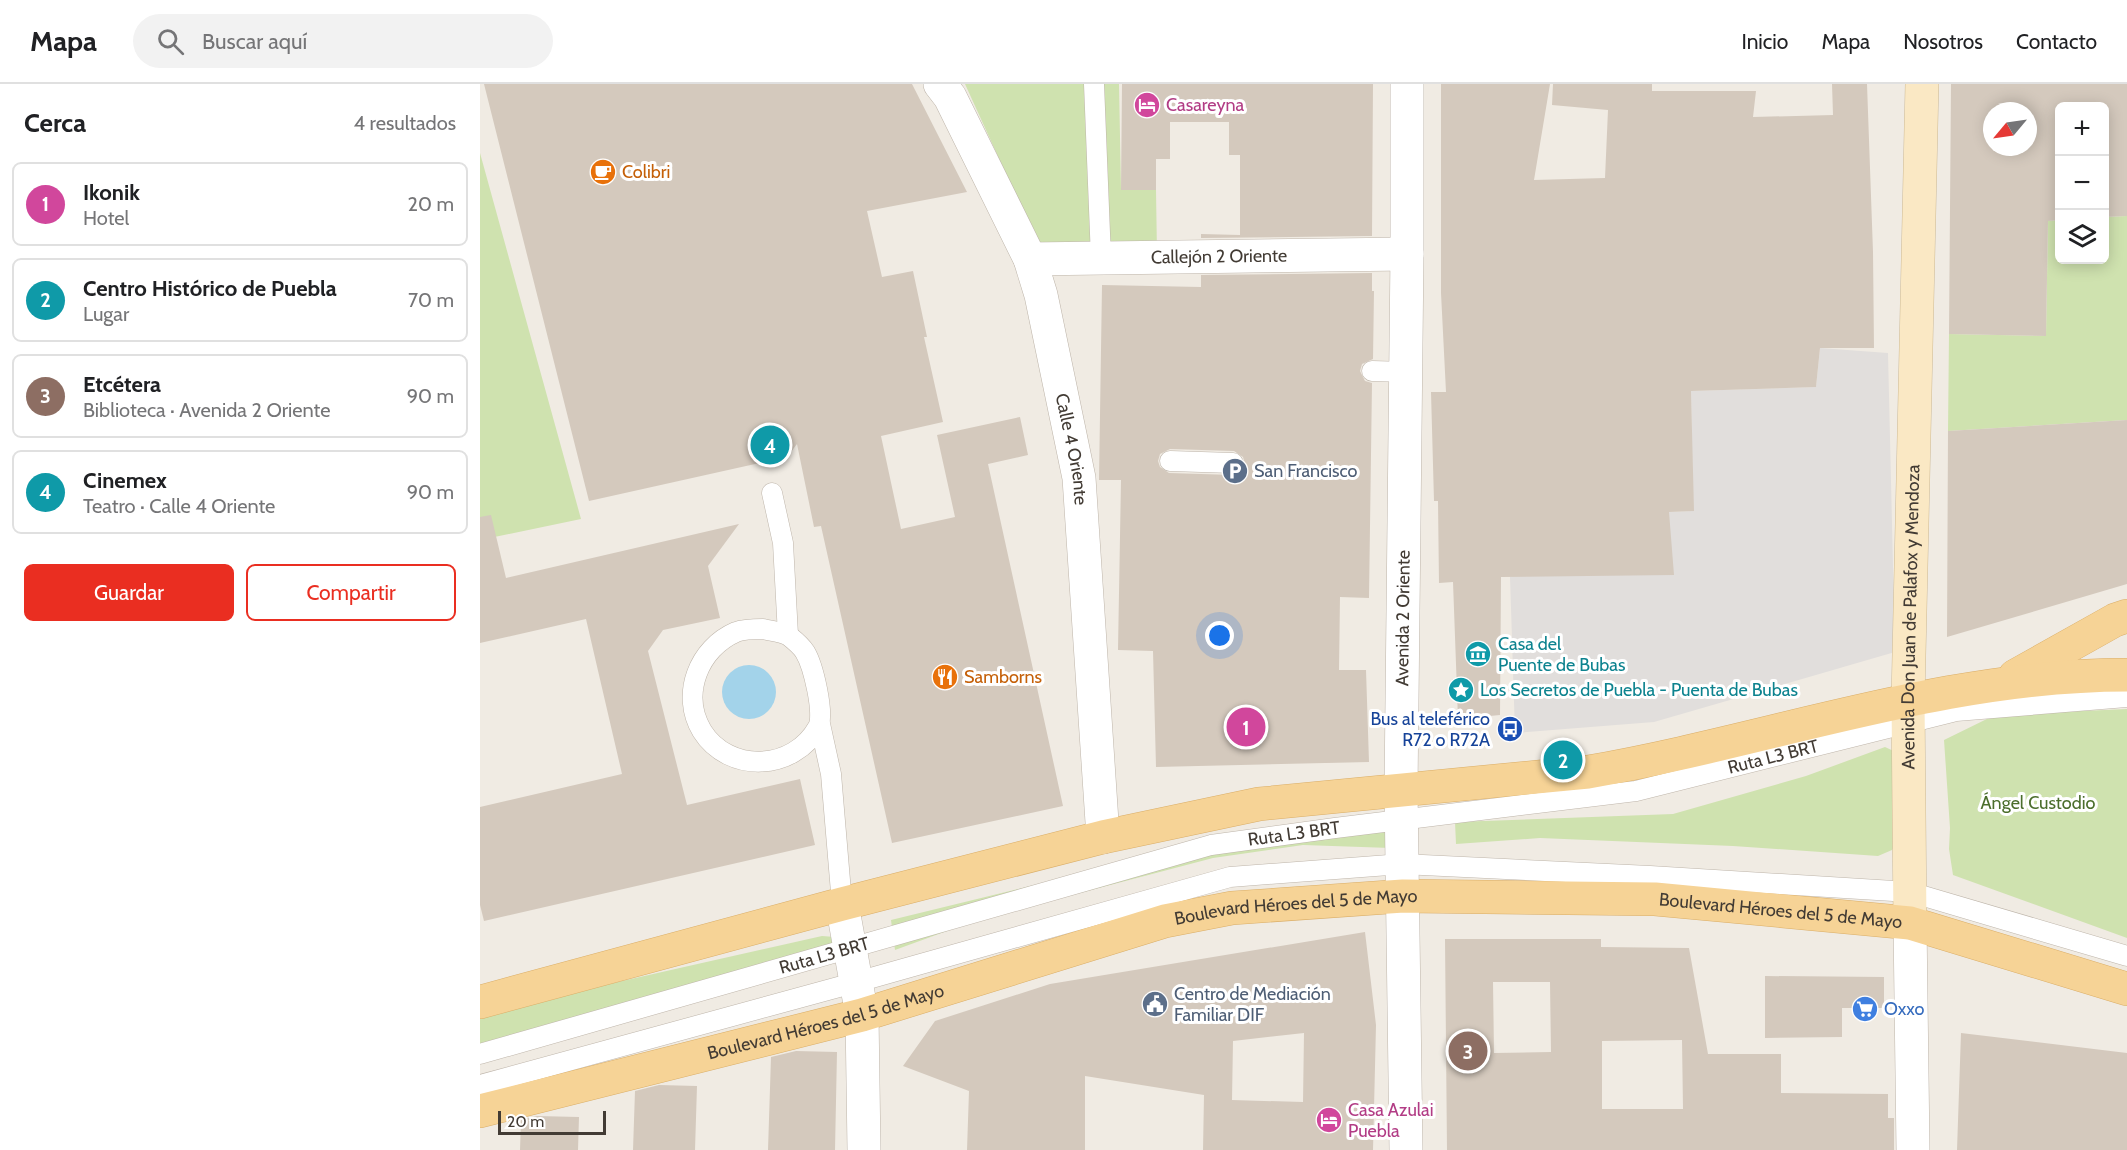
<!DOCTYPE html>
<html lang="es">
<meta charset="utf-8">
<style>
:root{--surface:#fff;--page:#f2f2f2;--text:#202124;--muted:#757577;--line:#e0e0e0;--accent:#ea2e21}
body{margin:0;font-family:Cabin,sans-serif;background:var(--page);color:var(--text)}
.controls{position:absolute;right:18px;top:18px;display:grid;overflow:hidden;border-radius:9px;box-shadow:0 3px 15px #0003}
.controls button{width:54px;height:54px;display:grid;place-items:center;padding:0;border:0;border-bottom:2px solid var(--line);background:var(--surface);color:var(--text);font:30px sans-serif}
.compass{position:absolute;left:1503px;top:18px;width:54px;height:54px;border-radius:50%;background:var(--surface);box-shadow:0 3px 15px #0003;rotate:241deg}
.scale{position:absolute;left:18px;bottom:15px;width:108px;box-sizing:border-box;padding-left:6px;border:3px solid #423b34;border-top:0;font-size:16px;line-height:21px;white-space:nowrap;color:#423b34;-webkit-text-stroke:4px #fff;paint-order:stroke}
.you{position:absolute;left:740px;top:552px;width:21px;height:21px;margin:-15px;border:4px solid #fff;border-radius:50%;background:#1a73e8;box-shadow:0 0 0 9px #1a73e833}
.badge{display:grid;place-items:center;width:39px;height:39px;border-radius:50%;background:var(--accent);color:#fff;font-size:20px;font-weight:700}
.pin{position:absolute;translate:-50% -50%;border:3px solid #fff;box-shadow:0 2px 6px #0006}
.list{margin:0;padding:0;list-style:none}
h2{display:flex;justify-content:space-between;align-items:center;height:78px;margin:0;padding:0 24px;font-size:26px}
h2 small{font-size:20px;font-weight:400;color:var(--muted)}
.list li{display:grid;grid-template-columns:39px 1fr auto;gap:18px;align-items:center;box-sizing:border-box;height:84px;margin:0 12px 12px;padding:0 12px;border:2px solid var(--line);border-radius:9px}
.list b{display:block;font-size:22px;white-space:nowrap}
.list p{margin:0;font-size:20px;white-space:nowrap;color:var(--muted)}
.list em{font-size:20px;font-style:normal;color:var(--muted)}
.actions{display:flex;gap:12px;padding:18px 24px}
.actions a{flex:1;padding:14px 0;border:2px solid var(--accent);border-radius:9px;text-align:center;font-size:21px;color:var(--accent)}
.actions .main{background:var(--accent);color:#fff}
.icon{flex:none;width:33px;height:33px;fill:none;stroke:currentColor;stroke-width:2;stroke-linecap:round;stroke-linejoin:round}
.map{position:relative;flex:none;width:1647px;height:1066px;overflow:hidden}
header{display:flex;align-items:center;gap:36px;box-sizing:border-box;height:84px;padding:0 30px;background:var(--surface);border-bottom:2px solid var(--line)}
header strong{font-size:28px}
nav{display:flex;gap:33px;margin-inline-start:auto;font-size:21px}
.search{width:420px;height:54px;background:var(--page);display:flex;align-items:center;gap:15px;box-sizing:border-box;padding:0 21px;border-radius:33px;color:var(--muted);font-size:22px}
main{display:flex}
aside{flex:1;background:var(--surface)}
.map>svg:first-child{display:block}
.green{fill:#cfe2af}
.parking{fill:#e1dedc}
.water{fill:#a3d3ea}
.building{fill:#d4c9bd;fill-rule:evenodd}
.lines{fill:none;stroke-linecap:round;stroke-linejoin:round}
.lane-casing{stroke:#beb5aa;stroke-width:21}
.street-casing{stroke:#beb5aa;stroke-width:34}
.secondary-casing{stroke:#cdba96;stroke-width:34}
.primary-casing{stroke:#daae68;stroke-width:34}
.lane{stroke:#fff;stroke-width:20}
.street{stroke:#fff;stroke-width:33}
.secondary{stroke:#fae8c4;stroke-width:33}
.primary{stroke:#f6d396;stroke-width:33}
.labels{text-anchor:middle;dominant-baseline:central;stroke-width:6;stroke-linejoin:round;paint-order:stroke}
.hotel-label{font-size:18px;fill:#b23c85;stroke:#fff;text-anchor:start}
.food-label{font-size:18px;fill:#c56008;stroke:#fff;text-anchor:start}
.street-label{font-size:18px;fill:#423b34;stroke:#fff}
.service-label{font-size:18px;fill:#4e5e75;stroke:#fff;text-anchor:start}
.culture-label{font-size:18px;fill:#0d838f;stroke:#fff;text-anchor:start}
.transit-label{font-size:18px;fill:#164399;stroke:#fff;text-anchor:end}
.park-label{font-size:18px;fill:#4b6e2c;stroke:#fff}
.shop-label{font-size:18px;fill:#366cbe;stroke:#fff;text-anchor:start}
</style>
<header>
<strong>Mapa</strong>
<div class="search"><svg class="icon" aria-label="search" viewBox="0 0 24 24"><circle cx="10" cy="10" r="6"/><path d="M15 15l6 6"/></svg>Buscar aquí</div>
<nav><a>Inicio</a><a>Mapa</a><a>Nosotros</a><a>Contacto</a></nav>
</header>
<main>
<aside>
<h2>Cerca<small>4 resultados</small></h2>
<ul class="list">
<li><span class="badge" style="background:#d1479c">1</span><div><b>Ikonik</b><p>Hotel</p></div><em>20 m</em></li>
<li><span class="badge" style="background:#0f9aa8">2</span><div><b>Centro Histórico de Puebla</b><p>Lugar</p></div><em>70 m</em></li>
<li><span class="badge" style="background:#8d6e63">3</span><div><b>Etcétera</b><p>Biblioteca · Avenida 2 Oriente</p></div><em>90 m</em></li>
<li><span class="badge" style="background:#0f9aa8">4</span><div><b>Cinemex</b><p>Teatro · Calle 4 Oriente</p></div><em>90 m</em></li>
</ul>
<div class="actions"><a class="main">Guardar</a><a>Compartir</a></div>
</aside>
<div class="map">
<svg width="1647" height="1066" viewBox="0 0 1647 1066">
<rect width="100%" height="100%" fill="#f0ebe3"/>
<path class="green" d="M485,0h154l2,105 35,1 1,64 -114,1z
M0,69l101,366 -101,21z
M1647,132v204l-179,11 1,-97 97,2 2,-115 11,-1 1,40h44l1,-43z
M1647,625v229l-174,-63 -4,-26 1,-21 -6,-88 51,-25z
M1405,663l13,6 1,84 -7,13 -14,6 -145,-10 -193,-8 -84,6 -1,-22 218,-8 133,-38z
M907,743l4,21 -88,-3 -90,13 -236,62 -82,30 -4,-30 250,-61z
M342,852l13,1 3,19 -358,88v-31z"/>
<path class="parking" d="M1340,264l68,5 7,299 -241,70 -139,11 -5,-156 159,-65 24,-1 -2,-120 125,-4z"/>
<path class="water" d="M242 608a27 27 0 1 1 54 0a27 27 0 1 1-54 0Z"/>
<path class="building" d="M4,0h428l55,108 -100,19 15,66 31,-6 14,66h-3l19,85 -62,14 20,93 54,-12 -18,-82 83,-18 8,38 -40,9 75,342 -171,37 -71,-317 -7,1 -17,-83 -10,13 -198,44z
M642,0h251l-1,152 -171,2v-4l39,1v-80h-11v-33h-59v37h-14v31h-35z
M961,0h109l-16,96 71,-2 3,-68 -56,-5 1,-21h99v7h104l-3,26 80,-2 -1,-31h35l6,168 1,96h-54l-4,39 -125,4 3,120 -25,1 5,63 -173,2 -1,138 -42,4 -5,-137 -14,1 -1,-82h-4l-3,-109h15l-5,-99z
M1471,0h176v132l-23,1v-111h-44v114l-12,1 -2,115 -97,-2zM1512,27h36v36h-36z
M892,189v18h2l-1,68 -11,5 -2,7 5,10 7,2 -3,215 -29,-1 -1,73h27l3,92 -213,5 -3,-116 -35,-1 3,-170h-22l3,-195 99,2v-12zM690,365l64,2 9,6 2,7 -6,9 -6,2 -64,-2 -9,-6 -2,-6 2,-7z
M1647,336v164l-180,53 1,-206z
M11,431l15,63 233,-54 -31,42 12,52 -57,12 -15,21 39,154 113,-26 15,66 -331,76 -4,-16v-98l142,-33 -36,-155 -106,24v-126z
M885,848l11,93 -3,125h-170l1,-55 -119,-19v74h-118l2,-59 -66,-25 32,-45 115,-37zM824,949l-1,69 -71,-2 1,-59z
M965,855h156v8l88,1 19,106h73v39l107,1v24h6v32h-447zM1013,898h57l1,70 -57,1zM1202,956l1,69h-81v-68z
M1285,892l119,1v31h-42v29l-77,1z
M1481,949l166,20v97h-170z
M316,967l41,1 -2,98h-67l3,-93z
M179,1001l38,1 -2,64h-62l2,-59z
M57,1032l42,1 -1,33h-58l1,-30z"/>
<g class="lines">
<g class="lane-casing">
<g id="lane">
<path d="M614,0l7,174"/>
<path d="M892,287l34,1"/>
<path d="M690,377l63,2"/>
<path d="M292,409l11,50 5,92"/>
<path d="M283,545c8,2 20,3 26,7 5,4 13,11 16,16 8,13 20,62 13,75 -24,44 -89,47 -116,4 -22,-37 -3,-83 34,-99 8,-3 19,-3 27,-3z"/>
<path d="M340,640l11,50 11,130"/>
<path id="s1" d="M0,970l731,-209 124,-17 301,-37 320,-80 171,-14"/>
<path d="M0,1001l377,-103 373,-105 172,-13 248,12 260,16 217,64"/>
</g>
</g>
<g class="street-casing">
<g id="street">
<path id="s2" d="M460,0l10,13 80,162 11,36 38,183 24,359"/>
<path id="s3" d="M550,175l377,-5"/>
<path d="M362,820l20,111 2,135"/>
<path d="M1430,839l3,227"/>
<path id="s4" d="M926,1066l-5,-360 6,-536v-170"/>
</g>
</g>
<g class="secondary-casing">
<g id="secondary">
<path id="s5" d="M1430,839l-2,-224 14,-615"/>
</g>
</g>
<g class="primary-casing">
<g id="primary">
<path d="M1535,592l100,-56 12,-4"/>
<path d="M0,918l362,-98 261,-67 156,-33 329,-32c180,-31 354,-97 539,-97"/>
<path id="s6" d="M0,1027l382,-96 303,-94 67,-13 171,-12 252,3 255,24 217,66"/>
</g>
</g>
<use href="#lane" class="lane"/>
<use href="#street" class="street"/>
<use href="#secondary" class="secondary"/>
<use href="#primary" class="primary"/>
</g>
<defs>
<g id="hotel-disc" transform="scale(1.35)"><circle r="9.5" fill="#d1479c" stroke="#fff"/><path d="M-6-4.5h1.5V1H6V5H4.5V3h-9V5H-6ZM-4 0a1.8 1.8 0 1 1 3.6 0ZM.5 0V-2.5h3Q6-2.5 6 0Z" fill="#fff"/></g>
<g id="cafe-disc" transform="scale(1.35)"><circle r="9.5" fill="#e8710a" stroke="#fff"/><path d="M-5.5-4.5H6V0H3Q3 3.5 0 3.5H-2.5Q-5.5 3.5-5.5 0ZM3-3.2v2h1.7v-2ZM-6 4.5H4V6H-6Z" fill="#fff"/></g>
<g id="parking-disc" transform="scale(1.35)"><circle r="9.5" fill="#5c6f8a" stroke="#fff"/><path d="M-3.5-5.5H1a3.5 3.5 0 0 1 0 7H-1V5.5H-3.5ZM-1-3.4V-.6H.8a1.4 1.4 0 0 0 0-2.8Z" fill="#fff"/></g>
<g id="museum-disc" transform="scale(1.35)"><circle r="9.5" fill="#0f9aa8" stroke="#fff"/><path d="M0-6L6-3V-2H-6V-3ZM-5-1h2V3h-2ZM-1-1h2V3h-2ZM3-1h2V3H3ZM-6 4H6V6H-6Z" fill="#fff"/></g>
<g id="restaurant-disc" transform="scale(1.35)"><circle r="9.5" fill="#e8710a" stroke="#fff"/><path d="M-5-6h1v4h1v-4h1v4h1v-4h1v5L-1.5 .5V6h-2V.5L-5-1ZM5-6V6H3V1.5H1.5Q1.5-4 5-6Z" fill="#fff"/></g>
<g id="sight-disc" transform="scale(1.35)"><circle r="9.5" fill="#0f9aa8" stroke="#fff"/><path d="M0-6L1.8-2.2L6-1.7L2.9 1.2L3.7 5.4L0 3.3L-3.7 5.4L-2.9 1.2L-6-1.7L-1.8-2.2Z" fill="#fff"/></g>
<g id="bus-disc" transform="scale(1.35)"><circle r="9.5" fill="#1a4fb4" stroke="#fff"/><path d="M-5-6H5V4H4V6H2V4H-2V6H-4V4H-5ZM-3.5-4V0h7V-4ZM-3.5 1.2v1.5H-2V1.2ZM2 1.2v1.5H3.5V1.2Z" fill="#fff"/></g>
<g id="civic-disc" transform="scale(1.35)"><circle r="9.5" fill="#5c6f8a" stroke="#fff"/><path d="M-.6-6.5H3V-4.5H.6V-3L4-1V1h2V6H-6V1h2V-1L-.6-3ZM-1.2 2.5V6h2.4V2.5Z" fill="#fff"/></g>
<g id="supermarket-disc" transform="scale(1.35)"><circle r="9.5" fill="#3f7fe0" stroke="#fff"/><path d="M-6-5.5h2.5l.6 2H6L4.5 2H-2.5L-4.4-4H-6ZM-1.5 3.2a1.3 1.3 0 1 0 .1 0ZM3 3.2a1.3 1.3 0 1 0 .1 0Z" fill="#fff"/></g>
</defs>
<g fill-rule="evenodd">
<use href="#hotel-disc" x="667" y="21"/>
<use href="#cafe-disc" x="123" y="88"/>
<use href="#parking-disc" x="755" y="387"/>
<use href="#museum-disc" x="998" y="570"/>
<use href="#restaurant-disc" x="465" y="593"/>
<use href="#sight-disc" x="981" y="606"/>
<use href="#bus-disc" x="1030" y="645"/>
<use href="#civic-disc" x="675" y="920"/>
<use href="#supermarket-disc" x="1385" y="925"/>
<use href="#hotel-disc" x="849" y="1036"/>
</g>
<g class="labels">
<g class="hotel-label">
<text x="686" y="21">Casareyna</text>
<text x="868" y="1026">Casa Azulai<tspan x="868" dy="21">Puebla</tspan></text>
</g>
<g class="food-label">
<text x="142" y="88">Colibri</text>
<text x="484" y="593">Samborns</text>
</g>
<g class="street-label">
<text stroke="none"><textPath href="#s3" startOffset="189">Callejón 2 Oriente</textPath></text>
<text stroke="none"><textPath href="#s2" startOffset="392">Calle 4 Oriente</textPath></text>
<text stroke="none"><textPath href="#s4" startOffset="532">Avenida 2 Oriente</textPath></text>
<text stroke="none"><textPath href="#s5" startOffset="306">Avenida Don Juan de Palafox y Mendoza</textPath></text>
<text stroke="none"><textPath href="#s1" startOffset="1330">Ruta L3 BRT</textPath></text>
<text stroke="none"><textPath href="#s1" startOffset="844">Ruta L3 BRT</textPath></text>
<text stroke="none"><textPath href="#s6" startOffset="843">Boulevard Héroes del 5 de Mayo</textPath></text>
<text stroke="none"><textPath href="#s6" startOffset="1329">Boulevard Héroes del 5 de Mayo</textPath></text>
<text stroke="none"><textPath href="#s1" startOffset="358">Ruta L3 BRT</textPath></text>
<text stroke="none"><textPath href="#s6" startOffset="357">Boulevard Héroes del 5 de Mayo</textPath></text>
</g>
<g class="service-label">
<text x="774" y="387">San Francisco</text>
<text x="694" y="910">Centro de Mediación<tspan x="694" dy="21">Familiar DIF</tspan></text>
</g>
<g class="culture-label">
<text x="1018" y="560">Casa del<tspan x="1018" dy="21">Puente de Bubas</tspan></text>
<text x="1000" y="606">Los Secretos de Puebla - Puenta de Bubas</text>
</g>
<g class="transit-label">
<text x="1010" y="635">Bus al teleférico<tspan x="1010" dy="21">R72 o R72A</tspan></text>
</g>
<g class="park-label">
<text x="1558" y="719">Ángel Custodio</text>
</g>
<g class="shop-label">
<text x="1404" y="925">Oxxo</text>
</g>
</g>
</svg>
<div class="controls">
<button>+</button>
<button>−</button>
<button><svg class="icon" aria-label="layers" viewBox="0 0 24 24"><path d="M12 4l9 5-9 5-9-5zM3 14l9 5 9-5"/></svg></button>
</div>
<svg class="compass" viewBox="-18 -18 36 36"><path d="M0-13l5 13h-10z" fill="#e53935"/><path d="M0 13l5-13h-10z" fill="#757577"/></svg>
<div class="scale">20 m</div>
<div class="you"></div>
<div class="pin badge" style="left:766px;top:643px;background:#d1479c">1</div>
<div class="pin badge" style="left:1083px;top:676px;background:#0f9aa8">2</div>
<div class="pin badge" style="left:988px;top:967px;background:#8d6e63">3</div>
<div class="pin badge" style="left:290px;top:361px;background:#0f9aa8">4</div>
</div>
</main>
